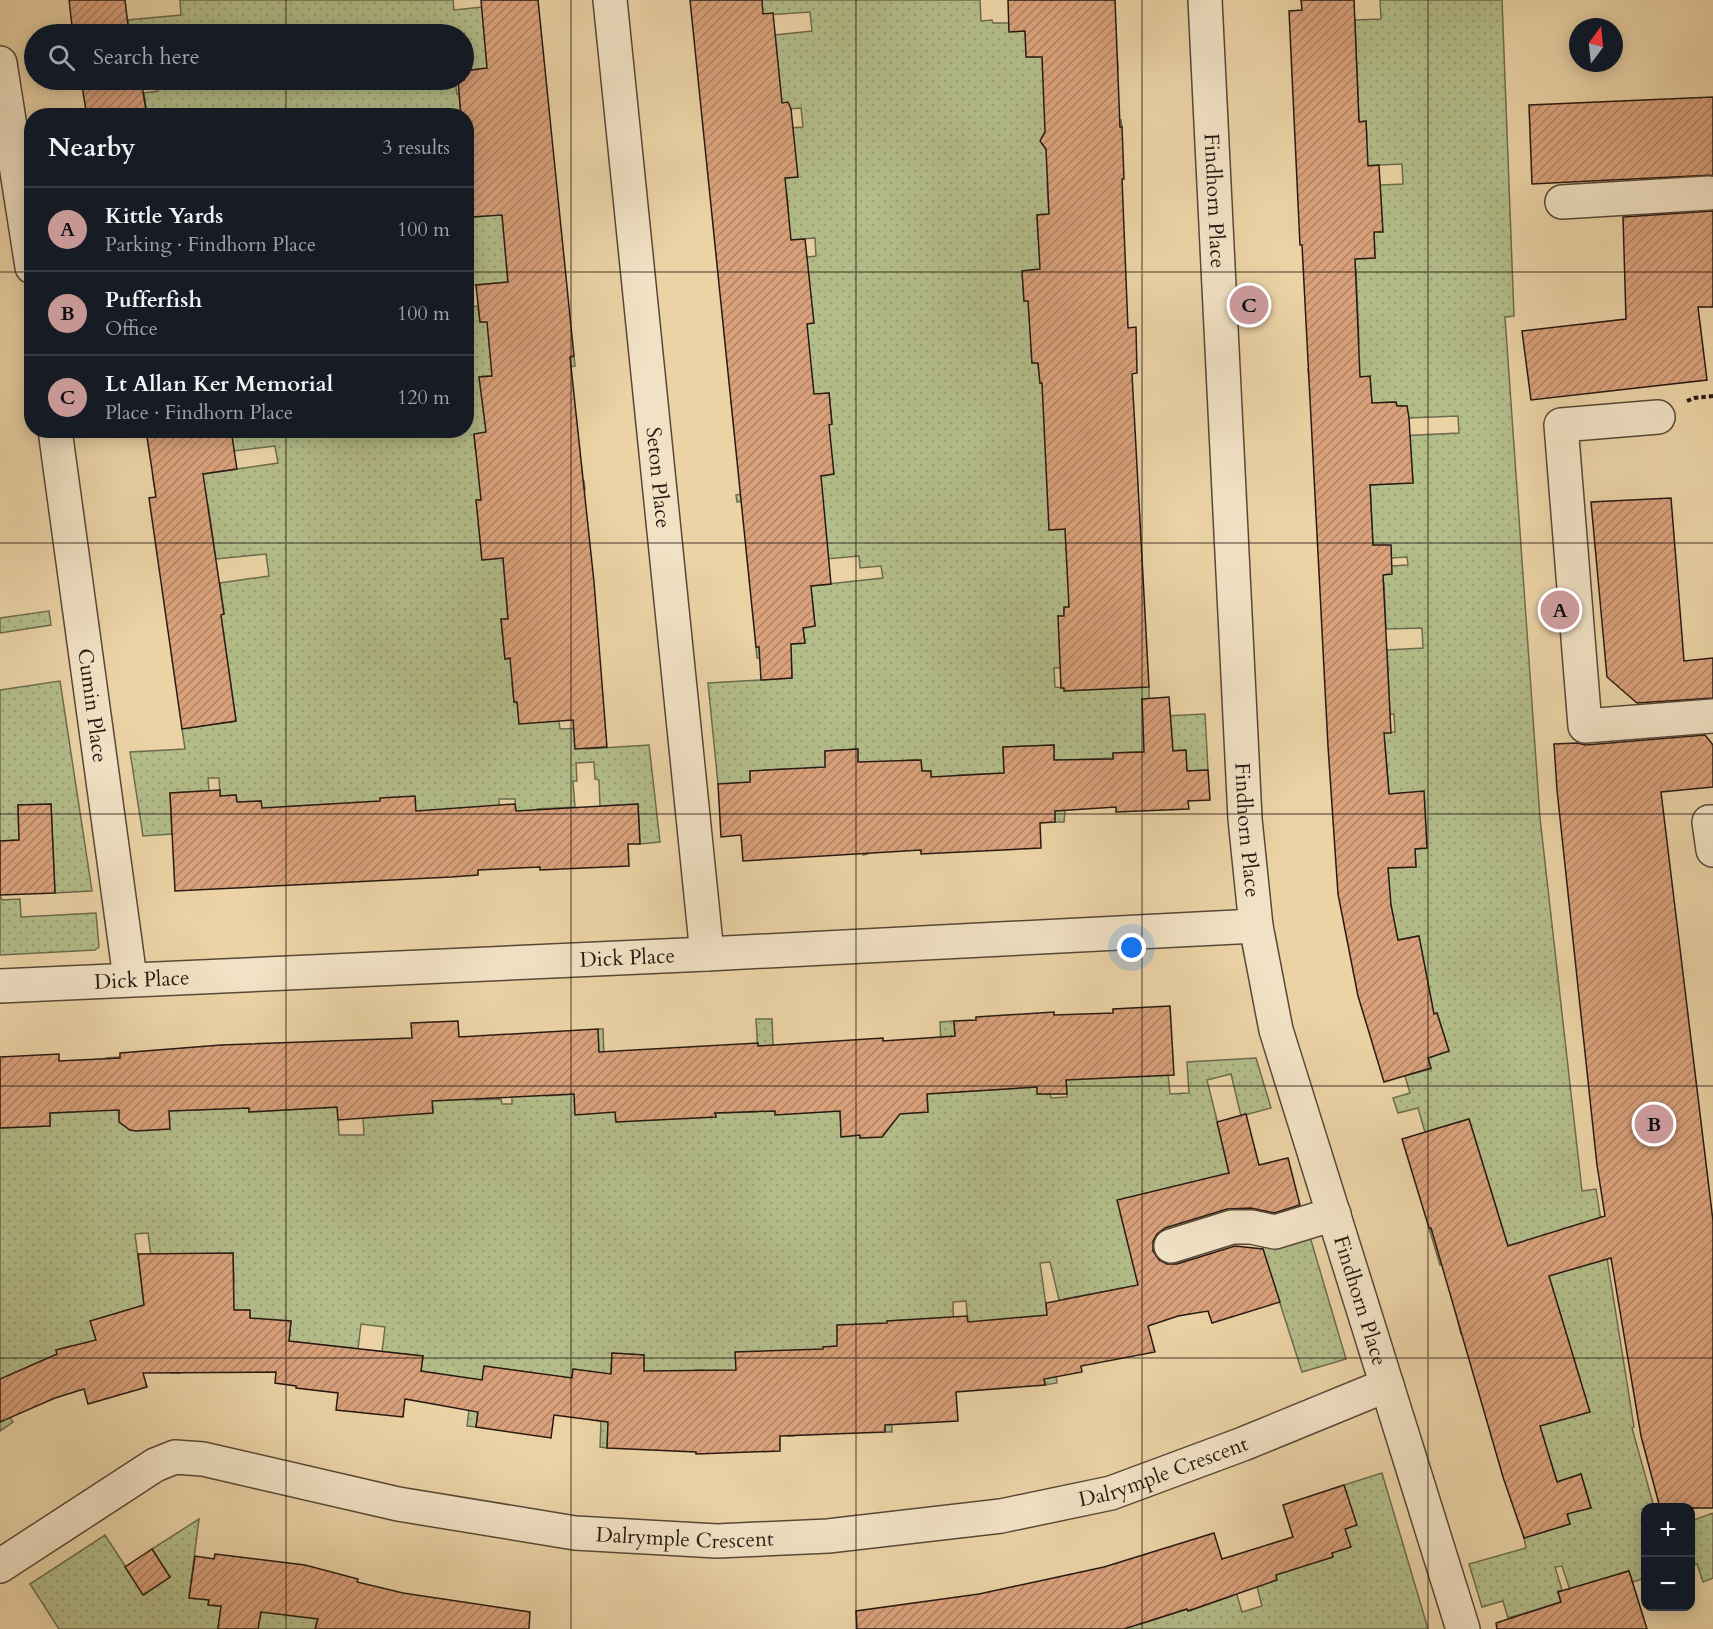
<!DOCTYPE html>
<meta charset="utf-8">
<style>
:root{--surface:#171b24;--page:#20242c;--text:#f1f3f6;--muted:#9ea1a6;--line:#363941;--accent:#c59692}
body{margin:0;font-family:Cardo,serif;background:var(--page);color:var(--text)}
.controls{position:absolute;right:18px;bottom:18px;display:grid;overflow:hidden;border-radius:12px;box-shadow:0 3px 15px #0003}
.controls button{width:54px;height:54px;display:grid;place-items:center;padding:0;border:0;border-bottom:2px solid var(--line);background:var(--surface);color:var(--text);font:30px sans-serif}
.compass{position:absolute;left:1569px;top:18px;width:54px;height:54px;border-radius:50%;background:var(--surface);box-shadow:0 3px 15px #0003;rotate:15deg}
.you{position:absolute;left:1132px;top:948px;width:21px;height:21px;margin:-15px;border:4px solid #fff;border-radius:50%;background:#1a73e8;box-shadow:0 0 0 9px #1a73e833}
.badge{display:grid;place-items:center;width:39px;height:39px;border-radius:50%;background:var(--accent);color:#111;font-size:20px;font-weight:700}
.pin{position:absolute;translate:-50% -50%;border:3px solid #fff;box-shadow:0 2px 6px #0006}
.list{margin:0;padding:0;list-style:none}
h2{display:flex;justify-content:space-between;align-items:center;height:78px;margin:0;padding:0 24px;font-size:26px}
h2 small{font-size:20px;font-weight:400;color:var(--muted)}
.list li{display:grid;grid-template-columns:39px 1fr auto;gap:18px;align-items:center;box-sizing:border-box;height:84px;padding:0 24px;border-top:2px solid var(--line)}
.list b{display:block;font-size:22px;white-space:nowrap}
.list p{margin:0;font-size:20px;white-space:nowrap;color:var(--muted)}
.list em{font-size:20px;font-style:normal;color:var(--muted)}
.icon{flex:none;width:33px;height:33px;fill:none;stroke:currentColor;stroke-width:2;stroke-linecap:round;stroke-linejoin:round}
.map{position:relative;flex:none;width:1713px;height:1629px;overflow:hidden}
.search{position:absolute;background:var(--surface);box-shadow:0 3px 15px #0003;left:24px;top:24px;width:450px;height:66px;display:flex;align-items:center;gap:15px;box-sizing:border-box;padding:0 21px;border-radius:33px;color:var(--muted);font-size:22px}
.panel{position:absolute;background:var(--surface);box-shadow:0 3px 15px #0003;left:24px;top:108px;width:450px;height:330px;border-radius:24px}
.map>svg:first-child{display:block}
.garden{fill:url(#garden-dots);stroke:#6d6c4e;stroke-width:1.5}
.building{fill:url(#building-hatch);stroke:#271a12;stroke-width:1.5}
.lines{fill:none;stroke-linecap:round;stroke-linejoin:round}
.minor-casing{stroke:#584837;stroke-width:36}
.path{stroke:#271a12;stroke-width:4;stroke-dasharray:4.5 3;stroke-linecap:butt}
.minor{stroke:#f2e2c5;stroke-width:33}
.grid{fill:none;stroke:#271a12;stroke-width:1.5;stroke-opacity:0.55}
.labels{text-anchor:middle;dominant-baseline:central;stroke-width:6;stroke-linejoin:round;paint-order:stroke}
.street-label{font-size:21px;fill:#271a12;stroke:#f2e2c5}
</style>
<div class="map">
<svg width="1713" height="1629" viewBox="0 0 1713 1629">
<defs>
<pattern id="garden-dots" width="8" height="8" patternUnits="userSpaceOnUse" patternTransform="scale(1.5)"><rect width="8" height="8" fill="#b3bd8a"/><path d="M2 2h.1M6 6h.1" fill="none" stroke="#9aa276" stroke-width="1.8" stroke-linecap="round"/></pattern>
<pattern id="building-hatch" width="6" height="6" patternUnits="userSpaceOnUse" patternTransform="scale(1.5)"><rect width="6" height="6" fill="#daa27c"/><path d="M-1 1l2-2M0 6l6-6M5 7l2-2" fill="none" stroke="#b18364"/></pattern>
</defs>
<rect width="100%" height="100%" fill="#ebd3a6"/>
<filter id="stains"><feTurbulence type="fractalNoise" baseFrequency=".00333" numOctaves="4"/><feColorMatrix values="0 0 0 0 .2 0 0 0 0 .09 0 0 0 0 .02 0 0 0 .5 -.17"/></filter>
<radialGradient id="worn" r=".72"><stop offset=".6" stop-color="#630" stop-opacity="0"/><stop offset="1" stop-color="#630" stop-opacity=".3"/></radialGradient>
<path class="garden" d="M180,0h273l1,10 28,-3 13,61 -31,3v-37h-335l-1,-14 53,-5z
M762,0h218l1,21 11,-1 1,3h16l16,8 2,26 90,-3 1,15 -54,2 55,49h2l1,7 -76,3 -4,7v7l5,7 10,31 -10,1 2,31 -12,1 1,24 40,28 -56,4 2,30 36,-2 -29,51 1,13h6l2,20 14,-1 -5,148 90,-4 -70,81 -5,1v8h-6l32,50 -36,2 1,19 9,1 1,3 84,-5v13h-7l1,18 62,-3 3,56 -21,1 -2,-21 -72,3v5l-43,2 -6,62h-9l-1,-77 -51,2 1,26 -46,2 1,26 -26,1 -2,-31h-9l-1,-11h-14l-39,78v16l-5,1 -6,-106 -32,2 1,23 -41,-5 -35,2 1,30 -26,-17h-7l-10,-101 84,-5 -1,-22 -34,2 -1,-11 49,-4 -2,-15 12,-2 -3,-29 -12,-10 83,-9 -2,-12 -21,2 -1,-12 -33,3 -47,-61 -42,4 -1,-7 5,-1 84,-69 7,-1 -3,-31 -98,10 24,-140 61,-7 -1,-18 -40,3 13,-33 -1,-14 -12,1 -2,-16 25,-2 -7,-49 12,-1 -2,-19 -12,1 -1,-6 -23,2 15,-19 -5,-51 37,-4 -2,-19 -57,4z
M1380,0h122l12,316 -9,1 35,501 42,373 14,-2 38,238 -2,1 22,79 -8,1 -1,70 -12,4 -5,-11 -9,3 3,9 -49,16 -11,-33 -7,1 7,23 -4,1 3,11 -53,16 -5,-17 -21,6 -13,-43 57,-16 -2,-10 46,-14 -5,-19 16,5 10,-2 -10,-34 -24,8 -6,-20 -15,5 -1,-40 53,-15 -30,-106 -97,28 -3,-12 61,-18 9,-64 -88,25 -11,-37 67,-21 -27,-88 -44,13 -7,-24 -20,5 -5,-15 17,-5 -5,-17 26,-7 -3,-11 21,-7 -12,-38 -14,5 -5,-82 -20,4 -9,-42 -1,-30 28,-1 -1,-18 12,-1 -3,-56 -35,2 -4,-51 -23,1v-10l33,-2 -1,-18h-4l-3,-64 36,-2 -1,-20 -36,1 -2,-46 -29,1 -1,-8 36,-2v-8l18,-1 -1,-8 -16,1 -18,-13 -3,-60 43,-3 -1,-14 -13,-32 60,-3 -1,-17 -50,2 -1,-12h-10l-1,-4 -24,1 -2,-26 -61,2 -1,-10h11l40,-26 -3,-74 -34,-9 53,-2 -1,-26 -12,-46 41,-2 -1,-20 -93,4 51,-31h7l-1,-16 -7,1 -4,-102 26,-1z
M156,80h302h-3l2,14h2l2,21h-314l-3,-22 14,-2z
M502,214l6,68 -41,4v-68z
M478,306l2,16 32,-2 -21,44 83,-8 1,10 -96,11 10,55 -15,2 1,15 109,32 1,9 -108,10 5,60 21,-2 5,61 -7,1 4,39 21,-2 -14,26 2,19 45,19 1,8 24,-1 2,21 63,-4 11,97 -20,2 -2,-40 -38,2 -1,-26 -4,-1 -1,-17 -18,1 1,18h-4l2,26 -38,2 1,23 -22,-14 -1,-19h-16l1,23 -118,6 -49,6 -2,-30 -51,3 -14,79 -5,-85 -24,1 -1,-7 -16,1 -1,-18h-11l1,13 -39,2 2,41 -29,2 -13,-84 55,-3 -3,-20 54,-8 -13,-90 -56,-8 57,-9 -4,-31 49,-7 -3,-22 -50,5 -8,-54 -24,3 -2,-15 -26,4 -3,-19 49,-4 76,-11 -3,-17 -41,5 -3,-20 235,-1 1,-123z
M49,611l2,14 -51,8v-15z
M60,681l32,210 -37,2 -4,-89 -33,1 1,35 -19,1v-151z
M0,895l2,5 18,-1 1,18 75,-4 3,34 -4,3 -95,5z
M756,1019h16l4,95 64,-3 2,26 18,-2v3l22,-1 6,-8 -1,-23 24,-2v9l17,-1 -1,-23 16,-1 -3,-66 14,-1 5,71 78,-5 1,7h12l1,4 16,-1 -2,-45 103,22 2,20 19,-1 -2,-31 69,-4 15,50 -30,8 -10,-42 -24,6 23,93 -65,16 -14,47c10,13 25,19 40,22l-46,14 -5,16 -11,-1 -65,12 -2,13 -12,-50 -10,1 17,120 -12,2 -7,-69 -70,7 -2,-22 -13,1 1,55 -45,-16 -1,-21 -21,1 5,111h-7l-2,-61 -36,-46h-10l1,21 -15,1 1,26 -32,1 2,62h-7l-3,-80h-7l-1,-5 -40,1 1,33 -34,-15h-8v12l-52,-1 1,-26 -32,-2 -5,95 -7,-1 1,-26 -9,-1 2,-48 -20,-3 -3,13 -12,-5 -75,-11 -8,61 -9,-1 2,-16 -51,-14 5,-40 -41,-4 3,-25 -24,-3 -3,25 -56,-6 -14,7 3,-29 -15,51h-25l-1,-62h-21l5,-29 -1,-28 -53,58v62h-9l-7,-62 -13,-55 -3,-23 -13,1 10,77 -47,35 -24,7 -3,-7 -15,4 12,43 -61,20 6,9 -13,9v-8l4,-3 -4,-6v-286l50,-2v-13l25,-1 33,-21 -2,-33 14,-1 1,22 -4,1 2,39 10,11 40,-1v-18l47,-2 32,-24 1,27 96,-5v10l-7,1 1,17h25l-1,-18 49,-70 4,67 17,-1 -5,-90 46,66 1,11 26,-1 1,5h10v-6l8,-8 21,-1 5,7 28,-2 24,-65h5l1,27 9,-1 3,67 100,-6 -1,-3 42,-1 -1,-28 3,-12z
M1308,1230l38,129 -44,13 -41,-128z
M1382,1473l46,156h-324l37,-5 46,-15 2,2 43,-15 -2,-25 12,41 20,-6 -5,-20 20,-6 -10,-35 26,-7 10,28 30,-9 -1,-4 13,-24 11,-4 -12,-40z
M1713,1513v65l-10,4 -6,-18 -6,2v-45z
M199,1519l-10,78 20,3 -1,5 18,2 -1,6 -6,6 -1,10h-159l-29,-45 75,-49 39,60 26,-18 -18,-28z
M253,1611l66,4 -4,14h-57z"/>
<path class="building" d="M69,0h56l4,34h-56z
M481,0h57l36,356 -4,1 24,225 13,165 -32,2 -2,-29 -54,4 -2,-22h-3l-4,-44 -5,1 -4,-40h7l-5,-61 -21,2 -6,-60h5l-7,-66 12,-2 -7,-55 13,-1 -5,-54h-7l-4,-37 32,-3 -6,-67 -31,2 -5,-50v-51h-5l-3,-36h6v-9l23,-3z
M690,0h72l1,14 10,-1 9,90 6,-1 3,7 7,68 -13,1 6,62 14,-1 9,84 -7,1 7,70 15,-1 3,31 -3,1 5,49 -13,2 10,108 -20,2 4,40 -12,2 2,15 -14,1 1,34 -31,2 -2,-33h-3z
M1008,0h107l5,127h2l2,52h-2l6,149 8,-1 1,46 -5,1 17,313 -85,4v-3h-3l-3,-72h6v-9h5l-4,-78 -16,1 -7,-147h-2l-2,-20h-6l-4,-62h-4l-2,-30 18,-2 -3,-54 12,-1 -3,-65 -6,-8 5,-9 -3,-75h-16l-1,-26 -16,1z
M1301,0h53l5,122 7,-1 2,45 11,-1 4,67h-9l1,26 -20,1 5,118 10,-1 2,27 24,-1 1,4h10l2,12 4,65 -43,2 3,60h18l1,29 -9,1 8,158h-7l5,61 35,-3 3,57 -12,1 1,18 -28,1 3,37 7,35 21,-4 15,78 3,-1 12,38 -21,7 3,10 -47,14 -26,-86 -20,-102 -10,-148 -26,-501h-2l-11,-234 13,-1z
M81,80h60l6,36h-60z
M1713,97v78l-181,9 -3,-79z
M1713,211v96h-15l9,73 -176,20 -9,-69 104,-12 -3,-102z
M146,430h85l6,39 -34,5 21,140 -3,1 15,106 -54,8 -33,-231 7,-1z
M1671,498l13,163 29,-3v40l-76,5 -30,-26 -16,-175z
M1169,697l4,54 13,-1 1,21 21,-1 2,30 -22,1 1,8 -73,3v-5l-61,4v11l-15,1 1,25 -120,6v-4l-178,11 -2,-26 -20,2 -3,-53 32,-2v-11l75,-4v-16l33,-2v13l63,-2 1,11h9v6l73,-4 -1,-26 51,-2v15l59,-1v-6l31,-1 -2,-53z
M1705,735l8,10v42l-52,5 52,429v287h-53l-19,-72 -30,-178 -62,18 41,136 -50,14 17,56 24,-8 10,34 -24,6 3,10 -46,14 -21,-61 -72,-249h-2l-27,-89 67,-20 39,127 97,-30 -8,-51 -40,-375 -3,-46 23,-1 9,2z
M220,790v6l16,-1 1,7 24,-1 1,7 118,-7v-3l35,-2 1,15 99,-7 1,7 122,-7 2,40h-12l1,22 -89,4v-3l-62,3v5l-27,2 -276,14 -5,-98z
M51,804l4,89 -55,2v-54l19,-1 -1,-35z
M1170,1006l4,69 -108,5 1,14h-30v-7l-110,7 1,18 -28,2 -18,23 -22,1v-3l-19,2 -1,-26 -65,4v-4l-60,2 1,4 -100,5 -1,-10 -40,3 -1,-21 -142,7 1,12 -95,7 -1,-13 -88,5v-4l-80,3 1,18 -34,2 -6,-1 -11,-8v-12l-69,3v13l-50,2v-71l59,-3v7l61,-3v-5l101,-8 191,-7 -1,-15 47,-2 1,16 139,-8 1,23 159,-9v3l125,-8v3l72,-5 -1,-15 22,-1v-3l78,-5v3l59,-2v-4z
M1246,1114l13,51 29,-7 12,47 -26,8 -23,-5 -24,1 -62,19 -8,6 -4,7v10l6,9 8,4h10l58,-18 28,3 17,53 -68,21 -4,-12 -30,5 -30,10 7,26 -74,14 1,6 -38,7 1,6 -89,7 2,29 -73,4v7l-105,4v15l-84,3v-2l-89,-4 1,-26 -54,-7 -3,23 -75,-11 2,-15 -73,-13 -2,18 -67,-7 2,-17 -42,-5v-2l-21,-3 1,-11 -133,1 4,14 -59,17 -4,-15 -29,9 -55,24v-43l57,-25 -1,-4 40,-10 -6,-19 54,-16 -6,-51 95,-1 1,57h16v8l41,3 -2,20 134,15 -2,15 61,9 2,-14 88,12 1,-9 38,5 1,-21 32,2v16l92,-1 -1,-18 88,-3v-2l14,-1v-21l50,-2v-2l80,-5 1,6 79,-7 -1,-12 92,-18 -21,-85 112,-27 -12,-51z
M1344,1485l13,40 -12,4 6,18 -19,6 1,4 -57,18 1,5 -89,31 -1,-2 -63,20h-267l-1,-18 123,-17 65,-14 60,-13 110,-34 8,26 71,-22 -10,-32z
M152,1549l18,28 -27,18 -18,-28z
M215,1554l90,11 53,14 -1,3 46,11 127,19 -1,17h-214l3,-10 -57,-7 -3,17h-40l3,-23 -13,-1 1,-5 -20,-2 6,-42 19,3z
M1629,1571l18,58h-150l-1,-6 65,-21 -3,-10z"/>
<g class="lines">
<g class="minor-casing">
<g id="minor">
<path id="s1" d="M610,0l97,954"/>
<path id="s2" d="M1205,0l40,819 11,107 20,104 187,599"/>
<path d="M0,63l32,204"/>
<path d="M1562,202l147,-9"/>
<path d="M1658,417l-97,8 24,301 128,-10"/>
<path id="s3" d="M55,430l75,548"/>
<path d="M1713,822h-4l4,28"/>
<path id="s4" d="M0,986l707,-32 549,-28"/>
<path d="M1171,1246l61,-19h19l24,5 59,-18"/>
<path id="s5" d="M0,1566l155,-101 20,-8 28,2 195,45 177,29 142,8 111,-5 173,-20 110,-23 132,-49 144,-59"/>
</g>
</g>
<path class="path" d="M1687,401l7,-3 19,-2"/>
<use href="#minor" class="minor"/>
</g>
<path class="grid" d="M286,0v34M571,0v1629M856,0v1629M1142,0v1629M1428,0v1629M286,80v36M0,272h32M466,272h1247M286,430v1199M0,543h1713M0,814h1713M0,1086h1713M0,1358h1713"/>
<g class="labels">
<g class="street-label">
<text stroke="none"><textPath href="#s2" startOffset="201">Findhorn Place</textPath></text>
<text stroke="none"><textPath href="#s1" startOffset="480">Seton Place</textPath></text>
<text stroke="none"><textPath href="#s3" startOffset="278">Cumin Place</textPath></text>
<text stroke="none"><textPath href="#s2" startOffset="831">Findhorn Place</textPath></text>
<text stroke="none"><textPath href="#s4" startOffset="628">Dick Place</textPath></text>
<text stroke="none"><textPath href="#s4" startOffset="142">Dick Place</textPath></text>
<text stroke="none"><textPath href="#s2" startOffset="1317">Findhorn Place</textPath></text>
<text stroke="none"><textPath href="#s5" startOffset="1210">Dalrymple Crescent</textPath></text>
<text stroke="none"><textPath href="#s5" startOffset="724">Dalrymple Crescent</textPath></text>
</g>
</g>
<rect width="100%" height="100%" filter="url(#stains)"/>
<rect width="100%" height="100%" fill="url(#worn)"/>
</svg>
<div class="controls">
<button>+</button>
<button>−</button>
</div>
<svg class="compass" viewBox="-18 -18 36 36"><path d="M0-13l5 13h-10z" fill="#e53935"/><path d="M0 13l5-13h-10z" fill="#9ea1a6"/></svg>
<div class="you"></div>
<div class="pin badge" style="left:1560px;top:610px">A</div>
<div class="pin badge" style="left:1654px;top:1124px">B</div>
<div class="pin badge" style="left:1249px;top:305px">C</div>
<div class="search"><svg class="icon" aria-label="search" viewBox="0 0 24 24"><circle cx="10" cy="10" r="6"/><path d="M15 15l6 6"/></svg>Search here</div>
<section class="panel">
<h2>Nearby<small>3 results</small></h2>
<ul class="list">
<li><span class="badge">A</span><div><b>Kittle Yards</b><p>Parking · Findhorn Place</p></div><em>100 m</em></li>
<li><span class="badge">B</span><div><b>Pufferfish</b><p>Office</p></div><em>100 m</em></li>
<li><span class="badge">C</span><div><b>Lt Allan Ker Memorial</b><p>Place · Findhorn Place</p></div><em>120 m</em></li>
</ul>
</section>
</div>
